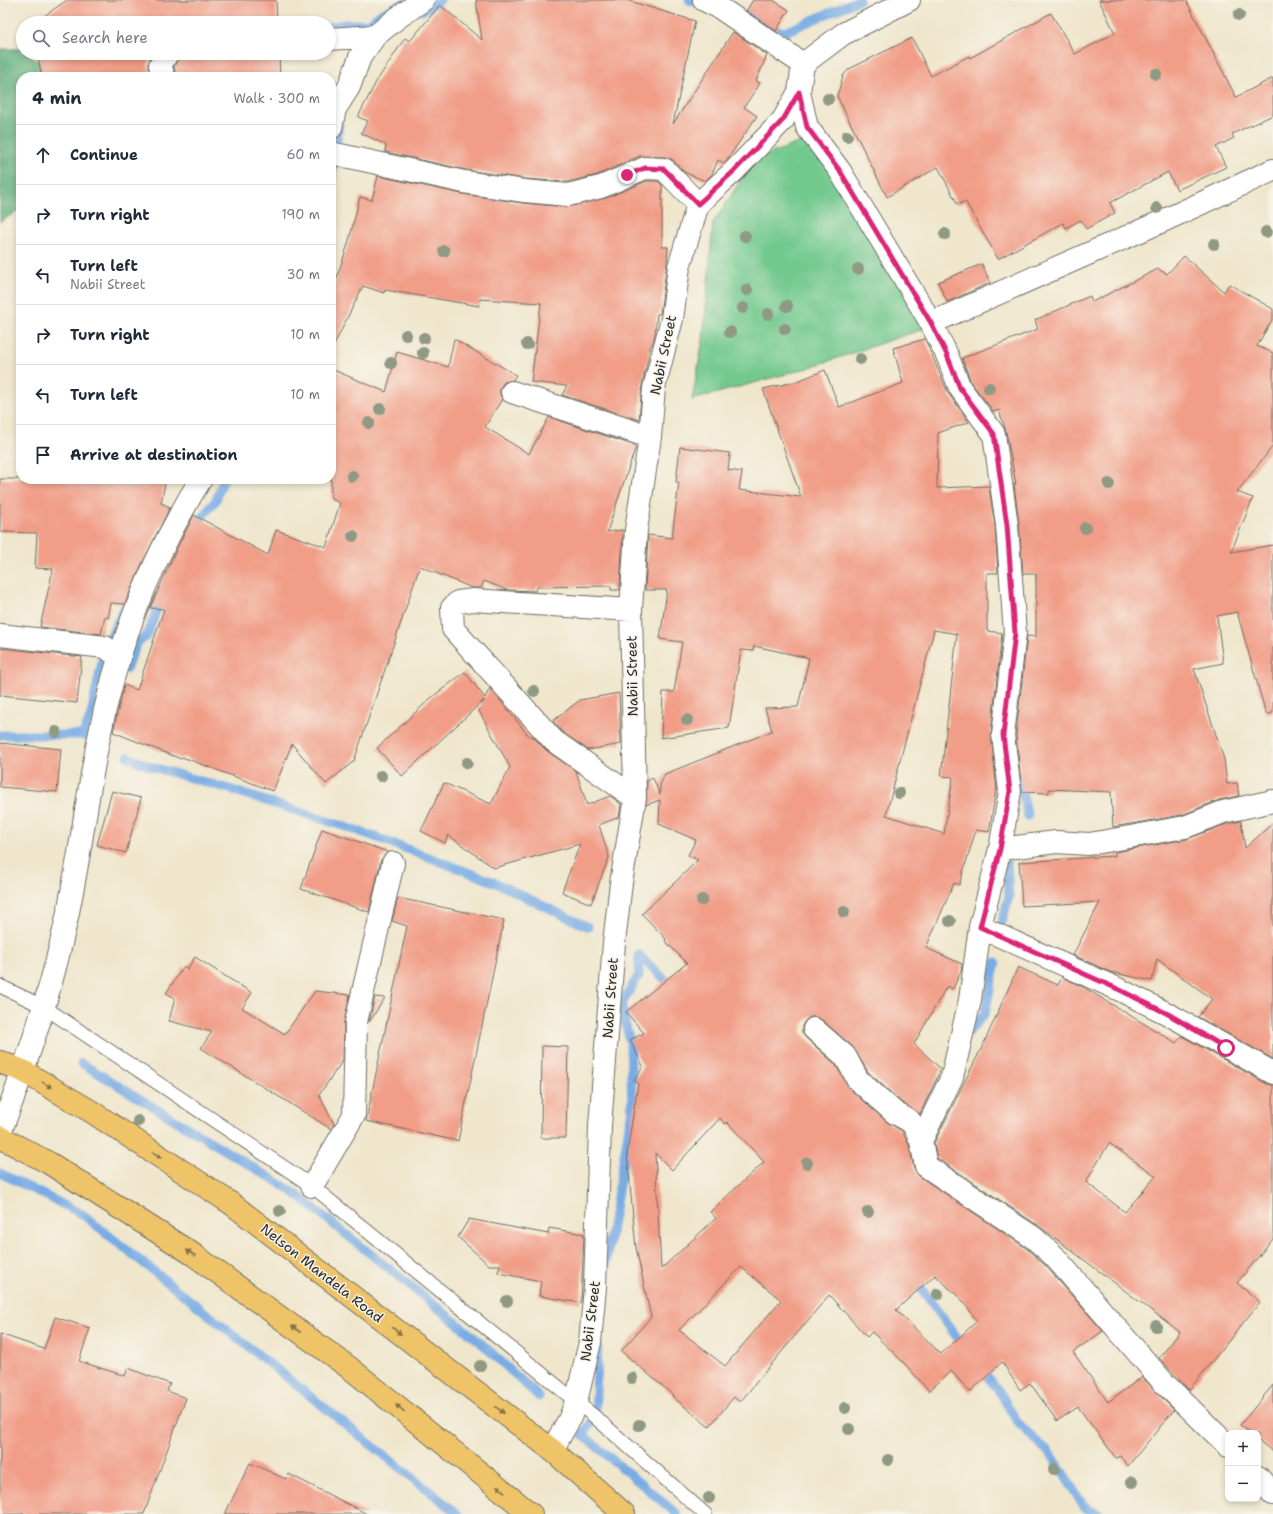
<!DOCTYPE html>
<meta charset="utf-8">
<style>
:root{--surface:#fff;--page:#f2f2f3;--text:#1f2937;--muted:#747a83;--line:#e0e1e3}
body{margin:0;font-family:"Shantell Sans",sans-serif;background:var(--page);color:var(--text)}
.controls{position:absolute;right:12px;bottom:12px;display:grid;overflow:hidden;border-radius:8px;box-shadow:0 2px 6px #0003}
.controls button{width:36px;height:36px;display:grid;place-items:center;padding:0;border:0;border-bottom:1px solid var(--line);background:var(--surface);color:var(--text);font:20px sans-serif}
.stop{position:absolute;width:12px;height:12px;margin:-9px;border:3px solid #db2777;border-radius:50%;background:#fff}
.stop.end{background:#db2777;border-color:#fff;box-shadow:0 1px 4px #0008}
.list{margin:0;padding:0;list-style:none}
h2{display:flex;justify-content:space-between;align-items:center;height:52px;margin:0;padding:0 16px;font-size:17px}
h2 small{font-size:13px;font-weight:400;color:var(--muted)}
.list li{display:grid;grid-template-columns:26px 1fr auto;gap:12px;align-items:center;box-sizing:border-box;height:60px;padding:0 16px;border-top:1px solid var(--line)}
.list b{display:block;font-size:15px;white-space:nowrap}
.list p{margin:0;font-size:13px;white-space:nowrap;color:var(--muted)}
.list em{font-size:13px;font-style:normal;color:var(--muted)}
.icon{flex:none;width:22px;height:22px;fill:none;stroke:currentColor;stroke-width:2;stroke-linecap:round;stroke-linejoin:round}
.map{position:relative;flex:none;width:1273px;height:1514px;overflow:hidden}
.search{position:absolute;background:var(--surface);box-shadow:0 2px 6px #0003;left:16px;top:16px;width:320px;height:44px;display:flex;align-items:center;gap:10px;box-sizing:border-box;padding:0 14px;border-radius:22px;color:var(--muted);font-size:15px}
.panel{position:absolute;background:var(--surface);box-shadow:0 2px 6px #0003;left:16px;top:72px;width:320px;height:412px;border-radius:16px}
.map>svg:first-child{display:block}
.green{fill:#72c98e;stroke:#4e7a5c}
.forest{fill:#5dad79;stroke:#446c52}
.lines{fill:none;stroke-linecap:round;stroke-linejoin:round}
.stream{stroke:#79ace5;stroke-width:9}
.building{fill:#f19d87;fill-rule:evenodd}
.service-casing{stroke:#706c63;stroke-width:15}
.minor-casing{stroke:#706c63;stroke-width:24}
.primary-casing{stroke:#706c63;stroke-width:24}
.service{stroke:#fff;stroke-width:13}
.minor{stroke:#fff;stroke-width:22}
.primary{stroke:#efc469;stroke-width:22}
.tree{fill:#8f9984}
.oneway{fill:#837047}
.route{stroke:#db2777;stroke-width:5}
.labels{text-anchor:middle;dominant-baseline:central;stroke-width:3;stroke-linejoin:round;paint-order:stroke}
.street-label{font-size:14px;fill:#2b2b2b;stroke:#f7f3e8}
</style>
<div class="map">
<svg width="1273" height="1514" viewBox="0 0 1273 1514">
<rect width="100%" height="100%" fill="#f7f3e8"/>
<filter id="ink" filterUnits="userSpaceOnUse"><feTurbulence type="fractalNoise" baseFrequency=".025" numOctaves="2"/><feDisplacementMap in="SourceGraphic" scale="8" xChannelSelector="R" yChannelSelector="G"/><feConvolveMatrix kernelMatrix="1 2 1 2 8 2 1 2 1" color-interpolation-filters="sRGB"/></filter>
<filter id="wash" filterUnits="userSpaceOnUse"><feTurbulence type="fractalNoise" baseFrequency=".012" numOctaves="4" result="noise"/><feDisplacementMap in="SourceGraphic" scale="16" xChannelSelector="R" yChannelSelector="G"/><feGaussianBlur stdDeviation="0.9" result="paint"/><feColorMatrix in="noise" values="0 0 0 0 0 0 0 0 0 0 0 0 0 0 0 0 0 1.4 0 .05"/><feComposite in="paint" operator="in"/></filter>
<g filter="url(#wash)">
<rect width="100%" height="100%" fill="#efe6cc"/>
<path class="green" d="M800,142l24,7 120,173 -136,46 -116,32 11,-60 10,-117 41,-63z"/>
<path class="forest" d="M0,49h21l2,4h3l33,24h-38v132l-21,13z"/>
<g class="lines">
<path class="stream" d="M689,0l16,6
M423,11l17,-11
M748,14l27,16 10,2 74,-32
M329,27l17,-3h22l14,-11 20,-9
M331,183l8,-58
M195,529l7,-12 14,-17 8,-21
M126,669l12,-27 9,-6 14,-39
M0,735h83l5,2
M83,735l8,-20 14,-68 27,-55
M128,757l21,9 80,23 141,46 124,47 94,45
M1018,778l10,38
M1002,922l7,-26 -2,-32
M639,955l35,33
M969,1032l16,-19 11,-51
M81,1063l211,128 187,150 60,56
M0,1173l82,41 376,300
M605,1268l27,-160 -2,-65 -9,-38 18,-30v-20
M914,1279l50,68
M598,1346l-3,71 -12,18 94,79
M980,1367l21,27 16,28 36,35 32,51 14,6"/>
</g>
<g id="blocks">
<path class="building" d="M67,0h209l1,23h-243z
M476,0h150l69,21 -22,103 60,-92 34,23 -11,26 4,2 -16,24 13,9 -26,38 -7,9 -6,-3 -6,14 -7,7 -21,-9 -11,-12 -8,-3 -25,-1 -43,19 -30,7 -42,-3 -59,-9 -81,-18 1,-7 -25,-12 7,-12 -10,-4 18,-35 29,-44 5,3 30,-36 42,35z
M753,0h20l16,10 -13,21 -30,-20z
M1099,0h87l50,97 37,-19v37l-41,19 2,4 -18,9 10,20 -49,23 -9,-18 -58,31 5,10 -29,16 -5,-9 -15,8 -3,-5 -65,36 -33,-58 -7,4 -20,-38 -51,30 -50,-101 6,-20 6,-7 63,-31 19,38 38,-20 1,2 81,-45 24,41 40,-21z
M37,53h116l-5,11 3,13h-109z
M180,53h99l1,24h-104l-2,-10z
M378,176l84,18 60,9 45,4 39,-9 41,-17h11l4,4v62h6l-1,16 -7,51h-3l-2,20 -3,11h-1l-9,40 -3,35 -77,-25 5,-9 -36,-4 10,-79 -61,-4 -1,7 -94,-16 -1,3 -21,-7 -32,65v-56l17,-51 12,-47 12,3z
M1184,256l40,36 5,-8 44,25v9l-16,28 16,7v93l-36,46 16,6 -22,54 42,-7v168l-7,1 -29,-102 -20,4 6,47 -29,6 30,90 3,25 10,-1 2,13 -20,4 -37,15 -69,12 -2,-35 -62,-3v4l-27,-1 -6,-57 11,-99 9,1v-63h-13l-4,-50 -5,-40h2l-10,-52 -7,-22 -5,2 -23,-30 -9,-24 76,-29 -3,-9 55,-24 2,6 66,-33 9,5z
M982,264l8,19 -43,19 -9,-20z
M454,339l62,36 -3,5 -9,2 -4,6v6l2,5 -17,28 44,27 20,-37 87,29 -29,86 16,-2 -3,60h-9v-4l-74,1 -2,4 -28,-1 -23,-9 -3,7h-9l-52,-22 -66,195 -28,23 -34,-40 -19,47 -91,-34 -1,2 -68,-27 11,-47 13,5 27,-81 -14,-1 28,-62 16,-31 74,40 8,-25 50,17 14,-44 -9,-4v-130l55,23 11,-40 51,15z
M925,339l23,54 21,29 -31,11 -1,55 52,-2 6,40 3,47h-11v58l15,2 -11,101 6,57 -1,-1 -7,42 -13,-2 -17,55 -5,-2 -28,65 36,16 -1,7 -8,18 -6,-3 -33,58 27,25 -21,45 -18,-11 -34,-31 -15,-25 -31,-27 -6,-3h-6l-5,4 -3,5v7l4,5 29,26 15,25 37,33 15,9 7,14 5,23 5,8 107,72 19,17 58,66 -30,21 35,50 34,-25 32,33 -46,56 -8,-10 -4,2 -38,-51 -21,14 -27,-38 -10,7 -18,-28 -32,30 -19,-21 -22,20 -25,-28 -32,-31 -5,5 -38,-42 -89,107 -6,-5 -25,30 -37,-31 1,-1 -52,-44 30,-34 -15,-69 -9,-95 11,-70 -4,-2 9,-15 -13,-26 14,-7 -18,-21 61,-49 -22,-22 1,-2 -24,-25 56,-54 -10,-5 8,-15 -37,-16 1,-24 -14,5 1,-24 6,-3 7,17v-10l5,-11 107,-43 -7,-23 33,-1 11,-49 -55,-12 -1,5 -12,-1 -12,78 -68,10 2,-46h11l8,-50 -22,-3 7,-49h-22l3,-55 24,3 7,-56h-3l4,-35 50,6 -2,17 14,2 -3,18 62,7 -38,-108 32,-7 30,-12 14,37 64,-24 -10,-35zM934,630l23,4 -16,142 12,1 -9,57 -58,-19zM720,1118l5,6 2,-2 37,40 -54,50 6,6 -55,51 -6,-116 17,17zM741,1267l40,33 -56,66 -46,-36zM935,1275l29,27 13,19 -36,33 -45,-44z
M0,479h166l-5,24 9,4 -30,61 -15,36 -14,-1 -3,15 -3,-1 -4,17 -61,-7 13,-58 -18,-1 2,-35 -37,-1z
M0,648l82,9 -5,46 -77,-8z
M465,672l20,26 5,-10 40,49 2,-1 15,15 29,20 11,34 23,-9 11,8 -2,13 -20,8 10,32 -18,47 -29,-12 18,-48 -86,24 -46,-33 -3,8 -24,-12 23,-48 47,21 19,-37 -31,-56 5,-11 -82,76 -25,-28 54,-50z
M619,693l2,51 -33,6 -26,-18 -9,-11 27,-21z
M0,743l61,6 -4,43 -57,-5z
M112,791l29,7 -15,55 -29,-8z
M1241,821l4,27 28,-25v236l-75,-42 14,-18 -55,-40 -5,22 -42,-9 -37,-17 27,-53 -78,4 -3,-44 96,-6v-4l72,-13 40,-15z
M322,829l66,23 -7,8 -12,52 -68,-23z
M398,898l106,22 -46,221 -92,-20 41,-195 -15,-5z
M195,957l57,36 -10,15 43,26 30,-43 35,4 -6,27 -1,38 -24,35 15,29 -3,5 -130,-81 11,-16 -43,-11 6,-23 -9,-5 18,-27 3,3z
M1018,967l40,18 4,-8 21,10 93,56 6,-7 85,48 6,1v154l-36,44 23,19 -71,88 -30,-32 21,-26 -145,-109 2,2 -100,-67 -3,-15 51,-102zM1109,1143l47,33 -31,36 -39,-30z
M375,997l10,1 -16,24z
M542,1046l26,1 -2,91h-25z
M469,1219l79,15 1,-6 35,6 -3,69 -42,-7 2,-15 -43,-8 2,-8h-11l-31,-28z
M55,1317l35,11 -11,33 46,15 3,-8 42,16 -3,7 19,7 -42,116h-144v-180l44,15z
M1273,1385v67l-15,-12v-7h-8l-10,-8z
M250,1463l36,16 3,-5 78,40h-142z"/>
</g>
</g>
<g filter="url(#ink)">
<use href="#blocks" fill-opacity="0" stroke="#706c63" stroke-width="1"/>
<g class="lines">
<g class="service-casing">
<path id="service" d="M0,986l44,21 268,179 283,231 110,97"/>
</g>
<g class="minor-casing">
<path id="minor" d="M704,0l16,8 83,56
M329,39l46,-3
M164,77l-4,-12 8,-12
M799,92l8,35 33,44 91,152 16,32 13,33 34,46 13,91 8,108 -12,102 7,56 -10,58 -20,78 -10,73 -18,77 -31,64
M331,128l4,-19 14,-22 11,-30 15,-21 21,-17 27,-19
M331,153l133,29 60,9 44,4 33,-8 44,-19 19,1 34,35
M931,323l234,-103 108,-50
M512,392l138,45
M631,610l-158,-10 -15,2 -6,6 1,21 101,112 81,57
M0,635l105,12 15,11
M1000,849l56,-7 33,2 35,-6 61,-11 38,-15 50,-11
M980,927l140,63 48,24 105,59
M814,1029l31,27 13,24 37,33 15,8 6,8 5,12 5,25 108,72 20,18 110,127 64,63
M0,1133c24,-63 47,-128 62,-194 16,-65 23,-132 36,-197 18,-93 53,-183 103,-263
M312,1186l42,-71 2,-93 37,-159
M552,1450l17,-30 7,-18 14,-60 5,-55 5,-161 14,-183 7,-60 14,-85 -4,-188 5,-80 14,-93 4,-49 18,-69 7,-52 19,-63 36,-33 49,-51 16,-28 4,-28 40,-30 66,-34
M1258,1477l15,17"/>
</g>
<g class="primary-casing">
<path id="primary" d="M0,1062l23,9 69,41 140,92 320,246 72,64
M0,1137l49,26 145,92 157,114 180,145"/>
</g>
<use href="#service" class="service"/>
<use href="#minor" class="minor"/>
<use href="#primary" class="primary"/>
</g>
<g class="tree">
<circle cx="1239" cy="15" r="6"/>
<circle cx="1156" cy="74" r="6"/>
<circle cx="828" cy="99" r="6"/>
<circle cx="847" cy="136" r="6"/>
<circle cx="1157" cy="208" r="6"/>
<circle cx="1266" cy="232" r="6"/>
<circle cx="945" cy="234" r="6"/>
<circle cx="745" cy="236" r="6"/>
<circle cx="1214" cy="244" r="6"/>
<circle cx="444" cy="251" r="6"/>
<circle cx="858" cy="269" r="6"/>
<circle cx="747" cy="290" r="6"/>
<circle cx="787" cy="306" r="6"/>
<circle cx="743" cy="308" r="6"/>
<circle cx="768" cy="314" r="6"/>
<circle cx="785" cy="329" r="6"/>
<circle cx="730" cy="332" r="6"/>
<circle cx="406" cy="335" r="6"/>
<circle cx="424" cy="338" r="6"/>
<circle cx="527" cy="344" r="6"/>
<circle cx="423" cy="353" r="6"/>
<circle cx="860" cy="359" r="6"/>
<circle cx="391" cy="363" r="6"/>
<circle cx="989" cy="388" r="6"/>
<circle cx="380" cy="409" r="6"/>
<circle cx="369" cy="423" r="6"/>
<circle cx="352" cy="476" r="6"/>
<circle cx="1109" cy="484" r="6"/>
<circle cx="1085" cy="528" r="6"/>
<circle cx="353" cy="536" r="6"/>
<circle cx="534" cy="691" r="6"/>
<circle cx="687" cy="720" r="6"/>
<circle cx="56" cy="732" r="6"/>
<circle cx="467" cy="763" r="6"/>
<circle cx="381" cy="776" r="6"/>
<circle cx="899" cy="793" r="6"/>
<circle cx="702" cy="900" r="6"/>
<circle cx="844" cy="912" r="6"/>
<circle cx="950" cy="921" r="6"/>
<circle cx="138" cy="1121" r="6"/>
<circle cx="807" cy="1163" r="6"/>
<circle cx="280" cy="1211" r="6"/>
<circle cx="868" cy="1212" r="6"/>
<circle cx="938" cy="1294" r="6"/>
<circle cx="507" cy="1301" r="6"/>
<circle cx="1156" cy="1326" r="6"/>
<circle cx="480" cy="1366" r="6"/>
<circle cx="632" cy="1378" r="6"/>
<circle cx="845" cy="1408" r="6"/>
<circle cx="639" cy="1425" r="6"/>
<circle cx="849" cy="1429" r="6"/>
<circle cx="888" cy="1460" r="6"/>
<circle cx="1054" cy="1469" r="6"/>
<circle cx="1132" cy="1482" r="6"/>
<circle cx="709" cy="1498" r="6"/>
</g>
<defs><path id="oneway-solid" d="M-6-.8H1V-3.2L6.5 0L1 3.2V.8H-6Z"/></defs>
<g class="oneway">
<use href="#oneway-solid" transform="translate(47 1085) rotate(31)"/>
<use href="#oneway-solid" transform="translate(157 1155) rotate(33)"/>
<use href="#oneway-solid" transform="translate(191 1253) rotate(-147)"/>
<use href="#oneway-solid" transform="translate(296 1329) rotate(-144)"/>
<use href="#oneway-solid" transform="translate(397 1331) rotate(37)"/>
<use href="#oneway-solid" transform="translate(400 1408) rotate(-141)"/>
<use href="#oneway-solid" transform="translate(500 1410) rotate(37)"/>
<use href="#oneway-solid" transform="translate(501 1489) rotate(-141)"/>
</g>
</g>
<g class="lines" filter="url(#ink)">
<path class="route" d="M627,175l18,-7 19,1 34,35 36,-33 49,-51 16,-28 8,35 33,44 91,152 16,32 13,33 34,46 13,91 8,108 -12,102 7,56 -10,58 -20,78 140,63 48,24 58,34"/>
</g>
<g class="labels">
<g class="street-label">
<text transform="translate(663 355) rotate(-78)">Nabii Street</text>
<text transform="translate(632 676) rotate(-91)">Nabii Street</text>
<text transform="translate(610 998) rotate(-86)">Nabii Street</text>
<text transform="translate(322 1273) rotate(38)">Nelson Mandela Road</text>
<text transform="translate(590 1321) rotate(-83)">Nabii Street</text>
</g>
</g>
</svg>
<div class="controls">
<button>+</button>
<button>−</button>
</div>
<div class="stop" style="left:1226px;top:1048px"></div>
<div class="stop end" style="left:627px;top:175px"></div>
<div class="search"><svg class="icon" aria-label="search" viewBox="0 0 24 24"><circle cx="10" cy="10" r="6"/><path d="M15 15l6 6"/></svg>Search here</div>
<section class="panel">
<h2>4 min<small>Walk · 300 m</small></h2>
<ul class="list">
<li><svg class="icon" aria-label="ahead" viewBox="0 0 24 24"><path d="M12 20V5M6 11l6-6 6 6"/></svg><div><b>Continue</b></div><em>60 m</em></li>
<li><svg class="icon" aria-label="right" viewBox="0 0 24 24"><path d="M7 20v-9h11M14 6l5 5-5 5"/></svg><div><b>Turn right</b></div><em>190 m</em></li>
<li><svg class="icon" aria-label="left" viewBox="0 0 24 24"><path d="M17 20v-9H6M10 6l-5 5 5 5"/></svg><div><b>Turn left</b><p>Nabii Street</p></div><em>30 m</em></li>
<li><svg class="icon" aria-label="right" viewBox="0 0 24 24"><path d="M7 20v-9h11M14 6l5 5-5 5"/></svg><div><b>Turn right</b></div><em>10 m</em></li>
<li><svg class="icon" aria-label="left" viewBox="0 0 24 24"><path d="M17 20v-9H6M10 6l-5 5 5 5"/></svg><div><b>Turn left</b></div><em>10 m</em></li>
<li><svg class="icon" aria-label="arrive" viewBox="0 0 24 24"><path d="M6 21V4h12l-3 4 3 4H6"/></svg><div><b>Arrive at destination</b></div></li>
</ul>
</section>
</div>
